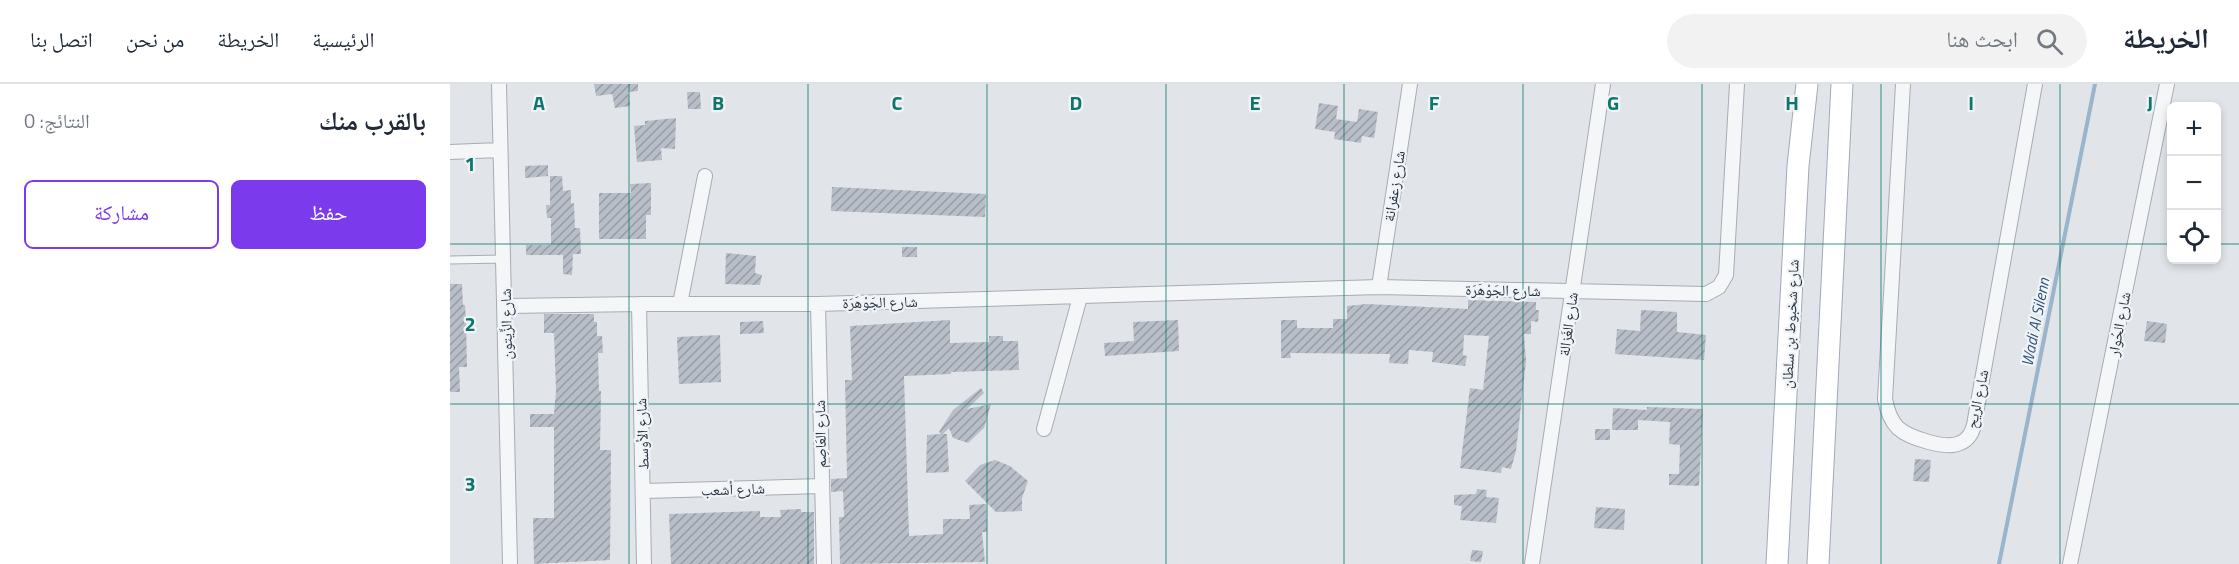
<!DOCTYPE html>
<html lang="ar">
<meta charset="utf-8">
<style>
:root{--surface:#fff;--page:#f2f2f3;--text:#1f2937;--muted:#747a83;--line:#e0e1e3;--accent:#7c3aed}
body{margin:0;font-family:"Titillium Web","Noto Naskh Arabic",sans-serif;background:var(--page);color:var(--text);direction:rtl}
.controls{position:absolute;right:18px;top:18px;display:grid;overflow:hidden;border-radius:9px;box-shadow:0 3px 9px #0003}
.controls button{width:54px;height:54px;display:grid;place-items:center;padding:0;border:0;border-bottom:2px solid var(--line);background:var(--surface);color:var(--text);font:30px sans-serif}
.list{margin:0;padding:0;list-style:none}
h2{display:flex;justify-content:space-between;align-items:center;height:78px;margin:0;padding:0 24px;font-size:26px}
h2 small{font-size:20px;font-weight:400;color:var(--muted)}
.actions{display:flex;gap:12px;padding:18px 24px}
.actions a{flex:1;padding:14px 0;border:2px solid var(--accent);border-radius:9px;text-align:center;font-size:21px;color:var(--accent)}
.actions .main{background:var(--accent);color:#fff}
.icon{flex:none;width:33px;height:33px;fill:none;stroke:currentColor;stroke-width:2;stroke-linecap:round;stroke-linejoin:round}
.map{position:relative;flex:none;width:1789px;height:480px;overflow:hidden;direction:ltr}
header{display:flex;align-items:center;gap:36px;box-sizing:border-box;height:84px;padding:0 30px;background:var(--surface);border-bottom:2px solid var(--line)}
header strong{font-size:28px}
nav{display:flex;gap:33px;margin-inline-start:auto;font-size:21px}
.search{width:420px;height:54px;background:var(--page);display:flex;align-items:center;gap:15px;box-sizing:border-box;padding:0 21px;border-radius:33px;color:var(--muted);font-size:22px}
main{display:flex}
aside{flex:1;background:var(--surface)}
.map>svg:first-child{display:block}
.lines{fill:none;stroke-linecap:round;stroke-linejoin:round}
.stream{stroke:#9ab4cc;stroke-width:4}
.building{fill:url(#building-hatch)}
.service-casing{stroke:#a6acb5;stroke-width:9}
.minor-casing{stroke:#a6acb5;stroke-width:16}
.primary-casing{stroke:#a0a9b7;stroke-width:23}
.service{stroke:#f4f6f8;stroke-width:7}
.minor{stroke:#f4f6f8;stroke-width:14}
.primary{stroke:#fff;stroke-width:21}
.grid{fill:none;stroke:#0f766e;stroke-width:1.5;stroke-opacity:0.55}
.labels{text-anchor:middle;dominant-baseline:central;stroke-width:4.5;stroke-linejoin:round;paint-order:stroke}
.street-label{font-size:15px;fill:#283343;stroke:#f1f4f7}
.water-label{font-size:16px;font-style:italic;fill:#315379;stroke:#f1f4f7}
.grid-label{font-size:20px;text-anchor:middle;font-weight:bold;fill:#0f766e;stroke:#f1f4f7;stroke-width:4.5;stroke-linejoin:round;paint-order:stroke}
</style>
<header>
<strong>الخريطة</strong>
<div class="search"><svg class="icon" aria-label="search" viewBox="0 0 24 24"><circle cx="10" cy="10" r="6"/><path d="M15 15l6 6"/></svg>ابحث هنا</div>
<nav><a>الرئيسية</a><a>الخريطة</a><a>من نحن</a><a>اتصل بنا</a></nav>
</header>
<main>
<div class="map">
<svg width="1789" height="480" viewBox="0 0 1789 480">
<defs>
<pattern id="building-hatch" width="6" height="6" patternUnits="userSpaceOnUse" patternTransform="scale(1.5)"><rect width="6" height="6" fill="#b8bec8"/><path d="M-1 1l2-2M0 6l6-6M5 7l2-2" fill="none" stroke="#969ba4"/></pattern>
</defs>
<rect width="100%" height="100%" fill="#e1e5ea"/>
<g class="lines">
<path class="stream" d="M1549,480l96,-480"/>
</g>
<path class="building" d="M144,0h44v7l-10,1 2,14 -15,2 -3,-14 -16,2z
M237,8h13l1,17h-13z
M869,19l19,3 -2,13 21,3 2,-13 19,3 -4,26 -12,-2 -1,7 -27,-4 1,-7 -20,-3z
M226,34l-1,31 -14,-1 1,12 -25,2 -3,-36 11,-1v-4z
M98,81v11l-23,2v-12z
M100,92h12l1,15 8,-1v14l3,-1 1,25h5l1,26h-8l-1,21 -9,-1v-19h-37v-10h25v-27h-4l-1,-13h4z
M201,99v32h-5v24h-47v-46h32l-1,-9z
M382,103l154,7 -1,23 -154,-6z
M452,163h15v10h-15z
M276,169l30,3 -1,17 7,2 -2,10 -35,-1z
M0,200h12l1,21h2l1,16 1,46h-8l1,25h-10z
M1018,216l68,2v8h3l-1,12 -7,-1v13h-7l2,27 -10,90 -5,18 -9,-2 -1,6 -41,-5 10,-80 13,2 6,-54 -25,-1 -1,20 4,1 -2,10 -33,-4 1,-10 -24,-2 -1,14 -19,-1 1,-9 -100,-1 1,5h-10v-38h16v8h36v-9h14v-13l20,-2 101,5z
M1191,226l36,2v20l29,3 -2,25 -89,-6 2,-25 23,2z
M94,230h50v8h3v14h5l1,17h-5l1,38h2l-1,59h11l-1,110 -76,4 -1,-46h21v-91h-24v-13h24l2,-23 -2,-58h-10z
M500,236v23l39,-1v-6h14v5h15l1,29 -68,2v2l-47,2 5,160 34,-2v-15h27l-1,-14 17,-1 1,28h-5l3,30 -145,2 -1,-47h5l-1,-26 -12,1v-13l16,-1 -2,-98h7l-2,-54z
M728,236l1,31 -74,5 -1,-13 30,-2 -1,-19z
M313,237l1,12 -24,1v-12z
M1697,237l20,3 -2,19 -21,-2z
M270,251l1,47 -42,2 -2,-47z
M531,304l3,5 -17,16 24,-5 -7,24 -16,15 -15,-5 -4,-10 -6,6h4l2,38 -23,1 1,-38 14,-1 -2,-2 14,-22z
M1197,323l56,2 -4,77 -30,-1v-11h10l1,-29 -11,-1 1,-22 -32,-2v10h-26l1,-22 34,2z
M1145,345h15v11h-15z
M1465,375l16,1 -2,22 -16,-1z
M545,376l15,6 18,15 -6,17v13l-26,1 -31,-31 15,-16z
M1027,405l10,1 -1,7 13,1 -3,25 -36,-3 2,-14 -8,-1v-10l22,-1z
M1146,423l29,2 -1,21 -30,-2z
M351,425v3h13v52h-143l-2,-50 91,-3v6h21l-1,-7z
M1022,466l11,1 -2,11 -11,-1z"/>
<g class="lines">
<g class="service-casing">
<path id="service" d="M0,176l54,-1"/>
</g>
<g class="minor-casing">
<path id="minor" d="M49,0l11,480
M1453,0l-18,315c2,11 5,21 13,29 11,10 49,22 62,15 8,-3 12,-10 14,-18l61,-341
M0,68l50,-2
M929,203l31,-203
M189,220l5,260
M230,220l25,-128
M368,220l6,260
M55,222l134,-2h179l561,-17 327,7 13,-7 7,-12 11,-191
M594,345l36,-132
M194,407l178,-5
M1082,480l71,-480
M1620,480l97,-480"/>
</g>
<g class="primary-casing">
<path id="primary" d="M1327,480l21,-398 9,-82
M1368,480l24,-480"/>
</g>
<use href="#service" class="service"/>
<use href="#minor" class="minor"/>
<use href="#primary" class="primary"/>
</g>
<path class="grid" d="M179,0v480M358,0v480M537,0v480M716,0v480M894,0v480M1073,0v480M1252,0v480M1431,0v480M1610,0v480M0,160h1722M1766,160h23M0,320h1789"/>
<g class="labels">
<g class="street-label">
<text transform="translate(944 102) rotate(-81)">شارع زعفرانة</text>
<text transform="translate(1053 206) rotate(1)">شارع الجَوْهَرَة</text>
<text transform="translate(430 218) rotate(-1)">شارع الجَوْهَرَة</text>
<text transform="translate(56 240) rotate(-91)">شارع الزَّيتون</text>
<text transform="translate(1118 240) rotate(-82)">شارع الغَزالة</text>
<text transform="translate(1340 240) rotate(-87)">شارع شخبوط بن سلطان</text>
<text transform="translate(1669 240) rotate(-79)">شارع الحُوار</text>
<text transform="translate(1527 315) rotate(-78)">شارع الريح</text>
<text transform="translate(192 350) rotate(-92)">شارع الأوسط</text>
<text transform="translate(370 350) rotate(-91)">شارع العَاصِم</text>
<text transform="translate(283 405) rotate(-2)">شارع أشعب</text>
</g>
<g class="water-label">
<text transform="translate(1585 238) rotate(-79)">Wadi Al Silenn</text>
</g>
</g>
<g class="grid-label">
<text x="89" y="26">A</text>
<text x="268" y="26">B</text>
<text x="447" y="26">C</text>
<text x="626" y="26">D</text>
<text x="805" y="26">E</text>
<text x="984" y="26">F</text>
<text x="1163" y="26">G</text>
<text x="1342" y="26">H</text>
<text x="1521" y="26">I</text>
<text x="1700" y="26">J</text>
<text x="20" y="87">1</text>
<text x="20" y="247">2</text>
<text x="20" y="407">3</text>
</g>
</svg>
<div class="controls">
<button>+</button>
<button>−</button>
<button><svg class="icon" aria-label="locate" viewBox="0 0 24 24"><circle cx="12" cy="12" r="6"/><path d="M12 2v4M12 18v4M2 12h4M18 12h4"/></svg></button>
</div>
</div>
<aside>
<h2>بالقرب منك<small>النتائج: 0</small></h2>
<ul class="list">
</ul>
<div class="actions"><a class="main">حفظ</a><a>مشاركة</a></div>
</aside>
</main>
